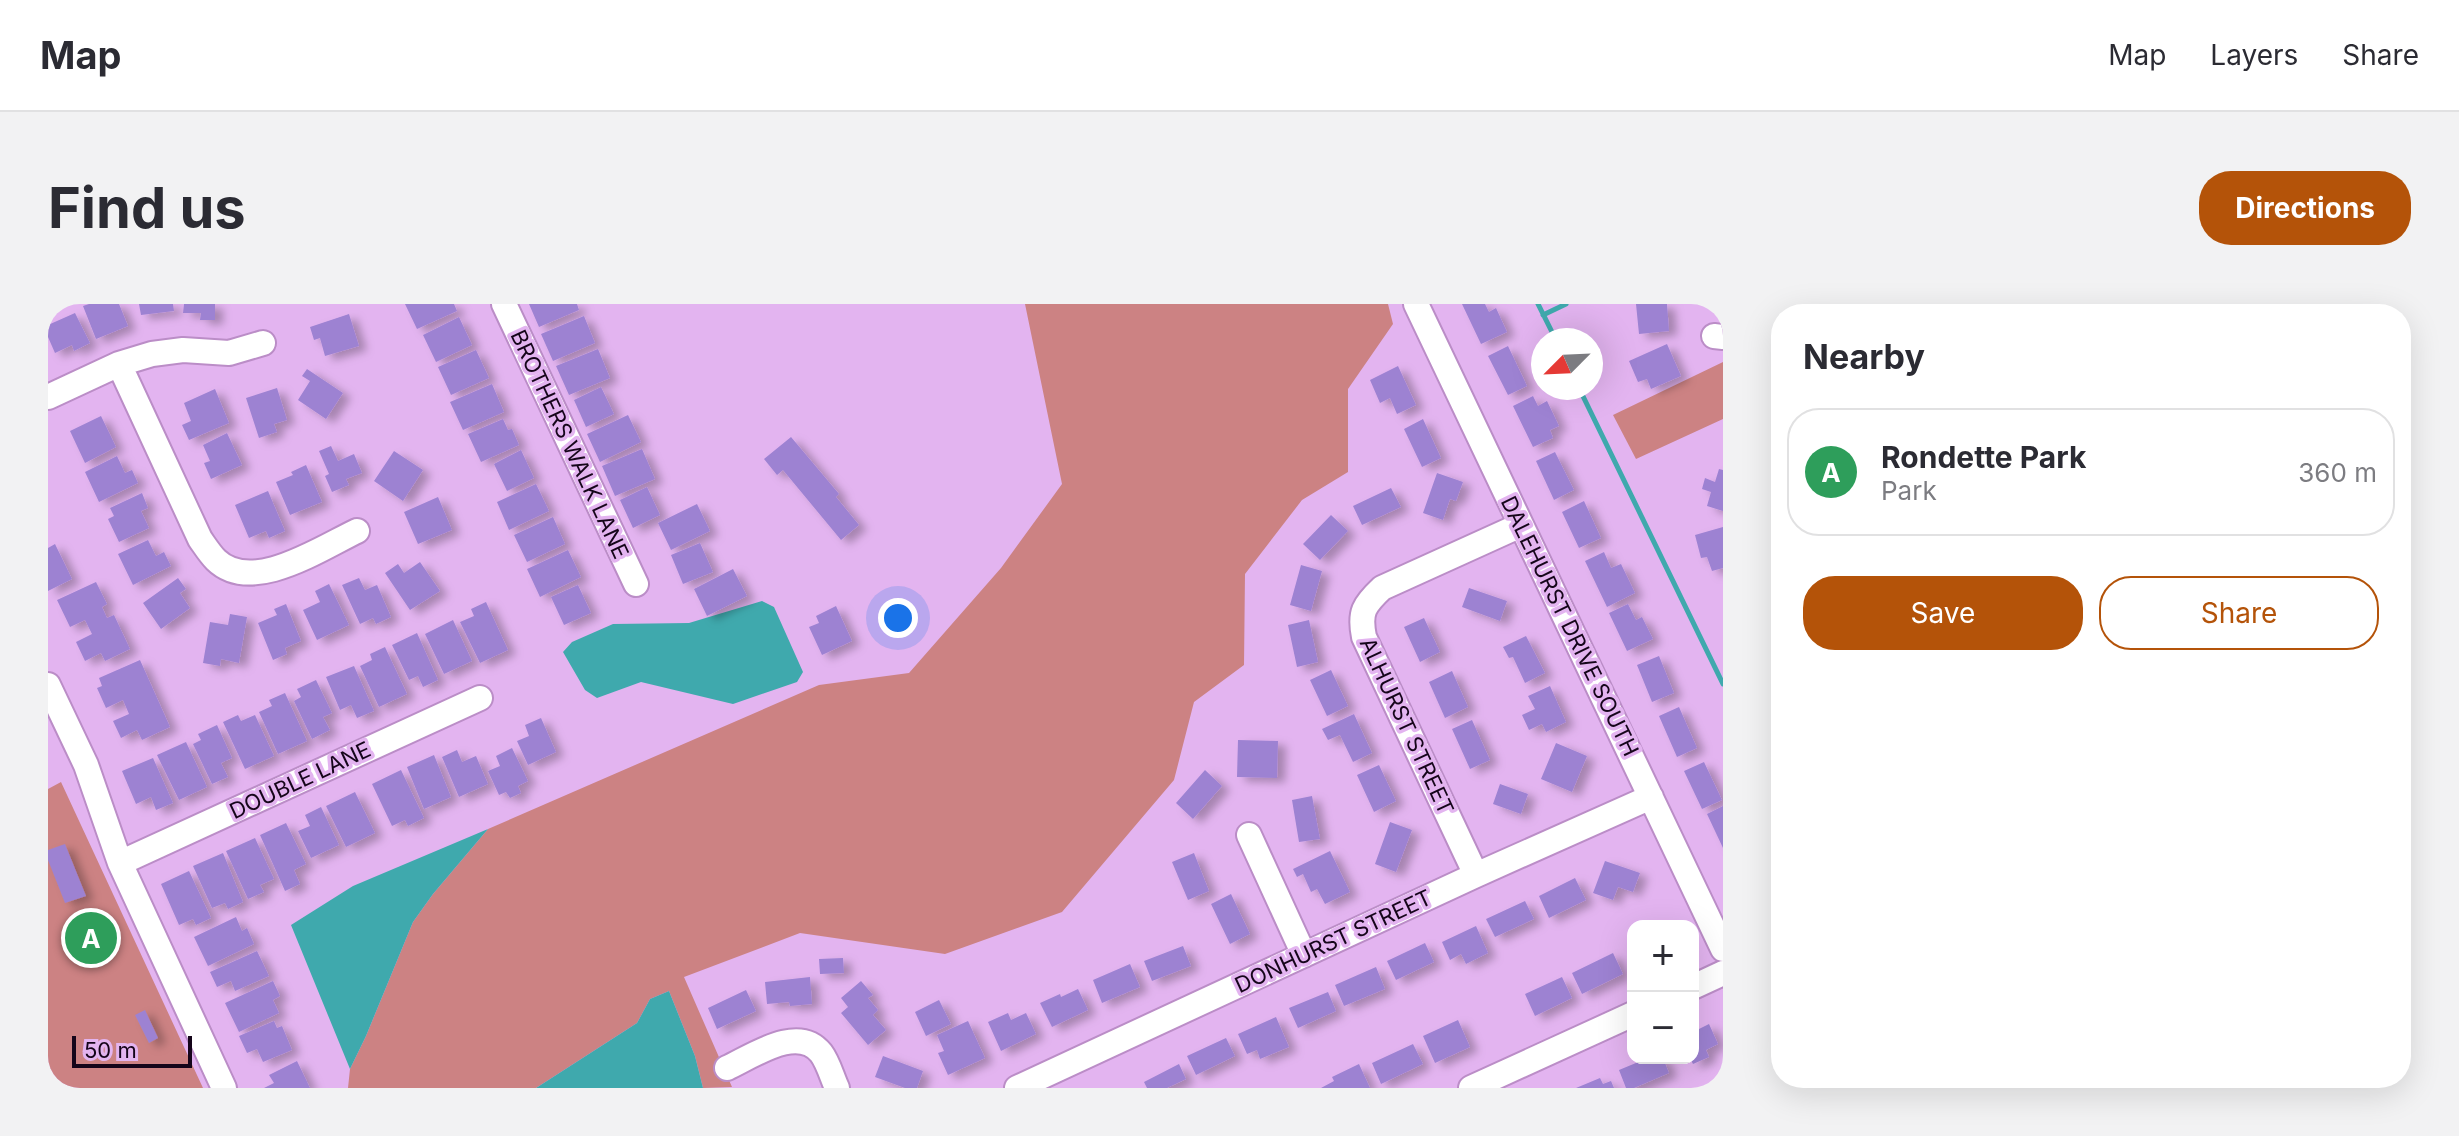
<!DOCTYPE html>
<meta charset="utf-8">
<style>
:root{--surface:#fff;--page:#f2f2f3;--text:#2b2b33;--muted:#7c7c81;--line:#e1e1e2;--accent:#b45309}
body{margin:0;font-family:Inter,sans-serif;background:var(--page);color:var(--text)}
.controls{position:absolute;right:24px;bottom:24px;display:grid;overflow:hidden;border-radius:16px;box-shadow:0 8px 32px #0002}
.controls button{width:72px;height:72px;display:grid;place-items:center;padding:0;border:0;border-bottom:2px solid var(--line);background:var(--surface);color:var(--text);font:40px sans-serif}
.compass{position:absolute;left:1483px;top:24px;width:72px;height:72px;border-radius:50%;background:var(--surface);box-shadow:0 8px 32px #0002;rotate:246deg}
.scale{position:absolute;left:24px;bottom:20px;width:120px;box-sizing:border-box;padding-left:8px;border:4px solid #15051a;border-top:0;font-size:22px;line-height:28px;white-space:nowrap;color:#15051a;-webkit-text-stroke:6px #e3b4f0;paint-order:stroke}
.you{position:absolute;left:850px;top:314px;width:28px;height:28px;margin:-20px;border:6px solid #fff;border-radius:50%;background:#1a73e8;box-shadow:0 0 0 12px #1a73e833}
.badge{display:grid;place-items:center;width:52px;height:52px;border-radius:50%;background:var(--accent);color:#fff;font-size:26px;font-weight:700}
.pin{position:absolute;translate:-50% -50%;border:4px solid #fff;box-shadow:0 2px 8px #0006}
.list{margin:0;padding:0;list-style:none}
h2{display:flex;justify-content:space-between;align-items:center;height:104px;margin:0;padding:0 32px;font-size:34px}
h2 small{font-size:26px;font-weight:400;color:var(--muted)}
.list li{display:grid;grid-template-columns:52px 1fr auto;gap:24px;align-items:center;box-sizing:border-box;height:128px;margin:0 16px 16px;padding:0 16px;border:2px solid var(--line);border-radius:32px}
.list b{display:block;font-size:30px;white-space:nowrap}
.list p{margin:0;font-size:26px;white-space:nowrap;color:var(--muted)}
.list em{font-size:26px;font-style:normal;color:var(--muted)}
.actions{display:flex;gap:16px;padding:24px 32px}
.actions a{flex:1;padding:18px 0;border:2px solid var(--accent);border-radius:32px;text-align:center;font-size:28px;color:var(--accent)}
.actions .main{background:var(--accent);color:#fff}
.map{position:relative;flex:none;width:1675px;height:784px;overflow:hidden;border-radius:32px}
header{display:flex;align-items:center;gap:48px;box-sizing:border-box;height:112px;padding:0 40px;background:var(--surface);border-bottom:2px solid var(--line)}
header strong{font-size:38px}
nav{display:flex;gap:44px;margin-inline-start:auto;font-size:28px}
.intro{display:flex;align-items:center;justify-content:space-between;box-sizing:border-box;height:192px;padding:0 48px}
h1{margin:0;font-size:56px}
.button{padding:20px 36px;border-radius:32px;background:var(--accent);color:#fff;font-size:28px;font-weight:700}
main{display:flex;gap:48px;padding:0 48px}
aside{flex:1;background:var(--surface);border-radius:32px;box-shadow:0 8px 32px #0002}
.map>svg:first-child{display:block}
.green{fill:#cc8283}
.water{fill:#3fa9ad}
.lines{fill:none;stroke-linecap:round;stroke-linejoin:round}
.stream{stroke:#3fa9ad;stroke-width:5}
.building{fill:#9d82d2;filter:url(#shadow)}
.minor-casing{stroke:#bb8dc7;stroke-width:28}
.minor{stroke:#fff;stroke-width:24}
.labels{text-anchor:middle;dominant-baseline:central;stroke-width:7;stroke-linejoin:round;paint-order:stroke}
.street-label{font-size:22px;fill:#15051a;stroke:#e3b4f0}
</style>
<header>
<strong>Map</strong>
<nav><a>Map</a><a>Layers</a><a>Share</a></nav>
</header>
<div class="intro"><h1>Find us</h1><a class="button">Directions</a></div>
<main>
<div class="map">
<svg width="1675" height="784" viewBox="0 0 1675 784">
<defs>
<filter id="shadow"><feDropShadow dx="8" dy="4.5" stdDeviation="4" flood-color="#0004"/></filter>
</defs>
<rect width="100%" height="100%" fill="#e3b4f0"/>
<path class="green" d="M977,0h363l5,20 -45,65v83l-46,28 -57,74 -1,91 -50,37 -20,78 -112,132 -117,42 -145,-21 -116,44 48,110 -29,1 -8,-32 -26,-65 -19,8 -13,24 -101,65h-188l2,-19 16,-33 47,-114 20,-28 55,-65 331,-144 90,-12 92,-105 61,-84z
M1675,58v57l-87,40 -23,-44z
M13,478l142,306h-155v-299z"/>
<path class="water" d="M714,297l12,6 29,65 -6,10 -64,22 -92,-22 -44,16 -12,-8 -22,-38 9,-10 41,-18 76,-1z
M440,525l-55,65 -20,28 -47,114 -16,33 -59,-144 62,-39z
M621,687l26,65 8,32h-167l101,-65 13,-24z"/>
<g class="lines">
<path class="stream" d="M1490,0l18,36
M1495,11l23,-11
M1531,84l144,296"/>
</g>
<path class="building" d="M41,0h30l9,22 -32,13 -13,-33z
M91,0h34l1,7 -33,4z
M136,0h31v16h-15l1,-7h-18z
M357,0h49l3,7 -40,18z
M481,0h48l2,6 -40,17z
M1414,0h23l4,8 7,-4 11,24 -26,12z
M1588,0h31l2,27 -30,3z
M27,9l15,30 -16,8 -2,-6 -17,8 -7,-16v-12z
M301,10l10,32 -34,10 -5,-18 -6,2 -4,-13z
M536,12l11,27 -42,18 -12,-27z
M411,13l13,28 -36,17 -13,-27z
M1619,40l14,32 -30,13 -4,-10 -9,3 -9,-21z
M1460,42l19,40 -19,9 -20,-39z
M550,45l12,29 -41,17 -13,-29z
M428,46l13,28 -38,17 -13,-28z
M1350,62l18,39 -19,9 -7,-16 -10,5 -10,-23z
M259,65l36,24 -17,26 -28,-19 12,-19 -8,-5z
M444,80l12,28 -41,18 -13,-28z
M553,83l13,27 -28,13 -12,-27z
M229,84l10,32 -13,4 3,8 -18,6 -13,-40z
M167,85l14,34 -40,17 -7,-15 9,-4 -7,-18z
M1485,92l5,10 9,-5 12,25 -9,4 3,8 -20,9 -20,-41z
M580,111l13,27 -41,20 -13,-28z
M53,112l15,31 -31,16 -15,-32z
M455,115l5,11 4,-1 7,16 -38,17 -13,-28z
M1375,115l18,39 -19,9 -18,-38z
M179,129l15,32 -31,14 -7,-16 6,-2 -7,-16z
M743,133l48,57 -3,3 23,28 -18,15 -58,-70 -6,5 -13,-16z
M283,142l7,15 16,-7 8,19 -16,6 3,6 -17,7 -7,-16 4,-2 -10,-23z
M594,145l13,30 -40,17 -13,-30z
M473,146l13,28 -27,13 -13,-27z
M346,147l29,19 -20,31 -29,-20z
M1507,148l19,38 -20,10 -18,-39z
M69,152l8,17 7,-3 6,13 -39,19 -14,-30z
M258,161l16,37 -32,13 -14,-33 17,-7 -2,-3z
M1671,165l4,1v41l-16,-5 4,-14 -9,-3 3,-11 10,4z
M1389,169l26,9 -7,19 -6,-2 -7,21 -20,-7z
M488,180l13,27 -40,19 -12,-28z
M599,183l13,28 -27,13 -13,-28z
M1343,184l10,19 -39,18 -9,-19z
M220,187l17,40 -16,7 -3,-7 -17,7 -14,-33z
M94,189l6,15 -7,3 8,17 -30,14 -11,-23 6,-3 -4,-8z
M390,193l14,33 -34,14 -14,-32z
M1536,197l17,37 -22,10 -17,-36z
M649,200l13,27 -39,19 -13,-27z
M1283,211l17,16 -28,29 -17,-16z
M505,213l12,27 -38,18 -13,-27z
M1675,223v41l-11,3 -5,-14 -6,1 -6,-23z
M100,236l8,16 8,-4 7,14 -38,19 -15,-31z
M652,239l13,29 -30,12 -12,-29z
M7,240l17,35 -24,12v-43z
M520,246l13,27 -41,20 -13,-28z
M1556,248l7,16 10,-4 14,29 -28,14 -22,-46z
M372,258l20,29 -30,19 -25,-37 13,-9 6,9z
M1253,261l21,6 -11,40 -21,-6z
M685,265l14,27 -40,20 -13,-27z
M130,274l8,11 -6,4 10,15 -29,21 -18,-26z
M311,274l6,12 12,-5 14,32 -15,7 -3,-6 -13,6 -18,-39z
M48,278l11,22 -5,3 5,11 7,-3 16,34 -25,12 -4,-8 -16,8 -9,-19 16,-8 -7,-14 -15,7 -13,-27z
M281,280l20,41 -32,15 -14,-30 17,-8 -5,-11z
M530,281l13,28 -27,12 -13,-28z
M1421,284l38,13 -7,20 -38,-14z
M438,298l22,48 -28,13 -20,-41 14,-6 -3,-7z
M238,300l15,37 -16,7 2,6 -14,6 -15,-37 19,-8 -3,-6z
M1580,300l8,16 6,-3 11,22 -26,12 -18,-38z
M788,302l16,35 -30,14 -13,-28 10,-4 -3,-7z
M182,310l17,3 -8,46 -18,-4 -1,7 -17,-3 7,-41 18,3z
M1376,314l16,34 -20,10 -16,-35z
M405,316l19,41 -28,13 -19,-40z
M1261,316l9,42 -21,5 -9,-42z
M369,329l21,47 -15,7 -5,-11 -9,4 -17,-35z
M1478,332l19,37 -20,10 -12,-26 -4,1 -6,-11z
M337,343l22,47 -28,13 -19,-41 12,-6 -2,-6z
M1611,352l15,37 -22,9 -15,-37z
M92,356l30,67 -28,13 -5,-10 -16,8 -8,-17 16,-7 -6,-14 -17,8 -9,-20 5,-2 -3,-8z
M306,362l20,45 -17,7 -6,-13 -11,5 -14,-33z
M1283,366l17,36 -21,10 -17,-36z
M1404,367l16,36 -23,11 -16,-36z
M268,376l16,33 -9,4 7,13 -18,9 -18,-38 7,-4 -4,-8z
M1502,382l16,36 -20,10 -4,-8 -13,6 -7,-15 13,-6 -7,-13z
M237,389l22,48 -29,13 -19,-42 13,-6 -3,-6z
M1631,403l18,41 -20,9 -18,-41z
M1306,410l18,39 -19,9 -13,-27 -12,5 -6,-11z
M190,411l3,6 14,-6 19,41 -29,13 -22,-47z
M493,414l15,34 -28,13 -11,-24 12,-5 -4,-11z
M1424,416l18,40 -20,9 -18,-40z
M169,421l15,33 -11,5 7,14 -16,7 -19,-40 8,-4 -3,-6z
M1190,436l40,1 -1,37 -40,-1z
M138,438l21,45 -28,13 -22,-45z
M1508,439l31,13 -15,36 -31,-13z
M464,444l16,33 -10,5 3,7 -11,5 -4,-6 -7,3 -11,-24 12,-5 -4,-10z
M409,446l5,12 14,-6 12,28 -29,13 -17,-40z
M386,451l17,42 -27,12 -17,-42z
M105,454l20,45 -17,7 -5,-13 -15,7 -14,-33z
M1656,458l18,38 -20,9 -18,-38z
M1331,461l17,36 -22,11 -17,-37z
M353,466l23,48 -16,8 -3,-6 -13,6 -20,-42z
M1157,466l17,16 -29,33 -17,-16z
M1452,480l28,10 -7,20 -28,-10z
M307,488l20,41 -29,14 -20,-41z
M1264,492l8,43 -21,3 -7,-42z
M1675,502v42l-16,-34z
M273,503l18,38 -28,13 -13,-27 12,-5 -5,-11z
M1342,518l22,8 -16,42 -21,-8z
M238,519l20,41 -12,6 6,14 -15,7 -25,-56z
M207,534l19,41 -14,6 4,7 -16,7 -22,-48z
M17,540l21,52 -21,7 -17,-43v-10z
M1282,547l20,41 -25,12 -8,-15 -6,3 -8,-18 -6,3 -4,-8z
M175,549l20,49 -15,7 -3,-6 -13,5 -19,-42z
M1146,549l15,38 -21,9 -16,-38z
M1557,557l35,12 -7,19 -15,-5 -5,13 -20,-7z
M141,567l22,47 -15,7 -3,-6 -14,6 -18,-41z
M1527,574l11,22 -37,18 -10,-22z
M1183,590l19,40 -20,10 -19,-40z
M1477,597l9,18 -39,18 -9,-18z
M188,613l6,14 5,-3 7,16 -46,22 -14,-29z
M1428,622l12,27 -22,11 -5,-10 -11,6 -8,-18z
M1377,639l9,19 -38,18 -9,-19z
M1135,642l8,20 -39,15 -8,-20z
M209,647l12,25 -34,15 -4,-10 -14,6 -7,-15z
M1565,649l10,21 -41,20 -10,-21z
M795,654l1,15 -24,1 -1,-15z
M1082,660l10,23 -38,16 -9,-23z
M1328,663l9,22 -41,17 -9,-21z
M762,673l2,27 -22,2 -1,-4 -22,2 -2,-22z
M1514,673l10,21 -37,18 -10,-22z
M225,677l7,15 -7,4 6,13 -40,19 -14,-29z
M813,677l12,14 -5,3 10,12 -5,5 13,15 -18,15 -27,-32 7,-6 -7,-9z
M1030,685l10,21 -36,17 -12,-24 20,-9 1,3z
M698,686l10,21 -39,18 -9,-21z
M1280,688l8,19 -38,17 -9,-20z
M891,696l12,24 -25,12 -11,-24z
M97,706l13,28 -9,5 -14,-28z
M960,709l3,7 15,-7 10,21 -35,17 -13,-29z
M1228,713l13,30 -29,12 -3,-9 -10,4 -9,-20z
M1410,716l12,27 -35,16 -12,-27z
M226,717l3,7 5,-2 10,24 -29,12 -6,-13 -10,4 -8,-17z
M920,717l17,37 -37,17 -10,-22 6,-2 -7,-16z
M1661,720l9,20 -12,6 3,7 -16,7 -3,-6h3v-26z
M1178,734l9,18 -39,19 -9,-19z
M1365,740l10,20 -42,20 -9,-21z
M835,752l40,15 -6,17h-12l-30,-11z
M1600,754h15l6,15 -35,15h-8l-7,-18z
M249,757l13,27h-46l10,-5 -5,-8z
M1131,760l7,15 -19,9h-20l-3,-6z
M1311,760l11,24h-49l13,-7 -2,-4z
M1552,774l3,6 8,-3 3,7h-38z"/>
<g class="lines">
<g class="minor-casing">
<path id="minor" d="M456,0l132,280
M1368,0l307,645
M1666,32l9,1
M71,60l81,175c5,7 10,15 16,21 36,35 105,-12 141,-29
M0,93l71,-33 33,-10 31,-4 46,3 34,-10
M0,381l38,80 34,98 104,225
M1201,531l55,120
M72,559l360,-165
M1428,571l-112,-238c-5,-25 0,-32 18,-49l139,-63
M1645,683l30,-14
M679,764c26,-12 71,-44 94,-15 7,9 11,24 16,35
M969,784l459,-213 175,-78
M1423,784l162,-74"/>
</g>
<use href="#minor" class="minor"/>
</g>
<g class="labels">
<g class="street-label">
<text transform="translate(522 140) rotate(65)">BROTHERS WALK LANE</text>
<text transform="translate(1522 322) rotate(64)">DALEHURST DRIVE SOUTH</text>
<text transform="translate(1359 422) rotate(65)">ALHURST STREET</text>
<text transform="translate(252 476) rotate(-25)">DOUBLE LANE</text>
<text transform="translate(1285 637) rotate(-25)">DONHURST STREET</text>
</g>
</g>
</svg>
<div class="controls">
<button>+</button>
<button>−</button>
</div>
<svg class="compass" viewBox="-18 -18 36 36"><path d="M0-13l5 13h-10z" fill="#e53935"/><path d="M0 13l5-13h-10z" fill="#7c7c81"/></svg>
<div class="scale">50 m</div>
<div class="you"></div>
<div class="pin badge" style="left:43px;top:634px;background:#2e9e5b">A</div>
</div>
<aside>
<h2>Nearby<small></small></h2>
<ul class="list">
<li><span class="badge" style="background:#2e9e5b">A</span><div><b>Rondette Park</b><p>Park</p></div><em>360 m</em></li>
</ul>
<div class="actions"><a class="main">Save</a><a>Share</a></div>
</aside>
</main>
